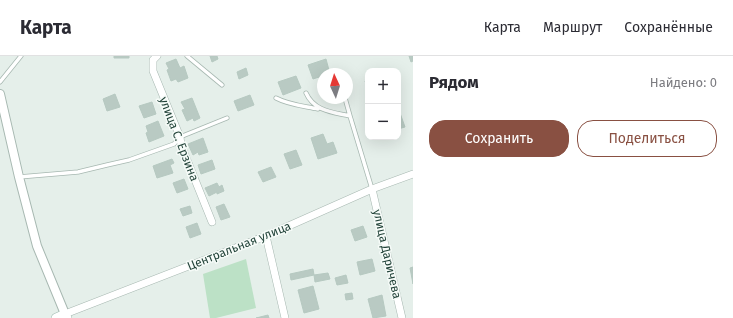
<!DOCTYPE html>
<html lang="ru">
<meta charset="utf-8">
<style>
:root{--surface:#fff;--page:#f2f2f3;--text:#2b2b33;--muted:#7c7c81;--line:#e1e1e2;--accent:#895042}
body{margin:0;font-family:"Fira Sans",sans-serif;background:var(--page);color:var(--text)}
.controls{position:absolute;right:12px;top:12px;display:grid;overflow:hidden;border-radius:8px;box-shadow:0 4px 16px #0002}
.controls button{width:36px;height:36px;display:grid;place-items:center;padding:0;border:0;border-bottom:1px solid var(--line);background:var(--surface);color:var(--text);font:20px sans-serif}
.compass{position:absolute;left:317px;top:12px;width:36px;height:36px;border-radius:50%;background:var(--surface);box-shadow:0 4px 16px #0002;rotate:356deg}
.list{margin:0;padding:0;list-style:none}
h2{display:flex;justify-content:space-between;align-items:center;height:52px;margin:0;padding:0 16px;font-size:17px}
h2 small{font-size:13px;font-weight:400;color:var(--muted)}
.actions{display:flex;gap:8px;padding:12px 16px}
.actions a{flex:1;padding:9px 0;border:1px solid var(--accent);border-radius:16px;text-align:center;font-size:14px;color:var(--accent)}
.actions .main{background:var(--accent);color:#fff}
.map{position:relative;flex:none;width:413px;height:262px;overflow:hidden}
header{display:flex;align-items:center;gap:24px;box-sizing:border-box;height:56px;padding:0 20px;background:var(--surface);border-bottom:1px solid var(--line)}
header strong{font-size:19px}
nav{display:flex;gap:22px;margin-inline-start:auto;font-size:14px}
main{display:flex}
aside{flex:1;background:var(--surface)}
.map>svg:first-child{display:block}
.green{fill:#bce1c6}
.building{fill:#b9cac3;stroke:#b6c9c1}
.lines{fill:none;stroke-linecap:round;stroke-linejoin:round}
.service-casing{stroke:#a7b8b1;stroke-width:5}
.minor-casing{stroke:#a7b8b1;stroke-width:8}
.tertiary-casing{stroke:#a7b8b1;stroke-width:10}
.secondary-casing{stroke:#a2bcb2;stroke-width:10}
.service{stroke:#fff;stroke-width:3.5}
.minor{stroke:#fff;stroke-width:7}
.tertiary{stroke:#fff;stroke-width:8}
.secondary{stroke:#fff;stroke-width:9}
.labels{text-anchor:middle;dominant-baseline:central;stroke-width:3;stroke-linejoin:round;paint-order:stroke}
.street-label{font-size:12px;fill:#224339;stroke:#f6fbf8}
</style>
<header>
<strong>Карта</strong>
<nav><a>Карта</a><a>Маршрут</a><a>Сохранённые</a></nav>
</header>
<main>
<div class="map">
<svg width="413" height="262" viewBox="0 0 413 262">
<rect width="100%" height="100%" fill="#e5efea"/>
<path class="green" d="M246,203l10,49 -40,10h-6l-7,-44z"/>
<path class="building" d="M114,0h15v2h-15z
M210,0h7l1,3 -6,3z
M409,0h4v5l-2,1z
M176,3l4,9 4,-2 4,12 -10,4 -2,-3 -5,2 -4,-11 2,-1 -3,-6z
M326,3l4,15h-7v4l-3,1 -1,-2 -6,2 -5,-14z
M246,12l2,7 -9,4 -2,-7z
M296,20l5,12 -18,7 -5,-13z
M368,24v10l-3,-9z
M115,38l5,13 -13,4 -4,-12z
M250,39l4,10 -16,6 -4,-10z
M192,42l8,20 -6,3 -1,-3 -6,3 -5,-11 3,-1 -4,-7z
M152,46l4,12 -12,4 -5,-12z
M400,57l5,14 -7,2v-15z
M158,65l6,15 -15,6 -3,-9 2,-1 -2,-6z
M323,78l4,10 6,-2 4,11 -19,6 -7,-21z
M203,82l5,14 -9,3 -1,-3 -5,3 -5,-11z
M296,94l6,15 -12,4 -6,-15z
M172,103l2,4 -4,2 3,8 -16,5 -4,-12z
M212,104l3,9 -14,5 -3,-9z
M271,111l5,10 -13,5 -5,-10z
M184,123l4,10 -11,4 -4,-10z
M217,127l2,4 3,-2 2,6 -7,3v-2l-8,4 -4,-8z
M224,148l6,13 -9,3 -5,-13z
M190,150l2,7 -9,3 -3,-7z
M197,167l4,11 -11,4 -4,-11z
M363,170l4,11 -12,4 -4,-11z
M372,203l3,12 -15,4 -3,-13z
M413,211v17l-3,-16z
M313,213l1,6 -23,5 -1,-6z
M328,217l2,6 -15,3 -1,-7z
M346,219l2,8 -11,2 -2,-7z
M313,230l6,23 -15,4 -6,-23z
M352,237l1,6 -7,1 -1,-6z
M382,239l4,21 -13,2 -5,-19z
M268,259l1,3h-13z"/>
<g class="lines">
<g class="service-casing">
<path id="service" d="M187,0l35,29
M0,26l21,-26
M306,37c8,18 26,19 44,23
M276,42c13,7 28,8 42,11
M345,42l5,18 22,73
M19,121l59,-5 29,-7 22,-5 45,-16 6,-7 47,-19"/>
</g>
<g class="minor-casing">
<path id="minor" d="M157,0l-4,4v11l27,66 1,8 31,77
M372,133l30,129
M266,180l19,82
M65,258l201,-78 106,-47 41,-15"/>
</g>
<g class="tertiary-casing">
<path id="tertiary" d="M0,38l19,83 18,69 28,68"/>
</g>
<g class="secondary-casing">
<path id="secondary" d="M56,262l9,-4 2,4"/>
</g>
<use href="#service" class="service"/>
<use href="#minor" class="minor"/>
<use href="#tertiary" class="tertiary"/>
<use href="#secondary" class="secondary"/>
</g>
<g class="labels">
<g class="street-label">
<text transform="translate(179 83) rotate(69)">улица С. Ерзина</text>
<text transform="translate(239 190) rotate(-22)">Центральная улица</text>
<text transform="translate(387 198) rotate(77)">улица Даричева</text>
</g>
</g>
</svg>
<div class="controls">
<button>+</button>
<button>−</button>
</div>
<svg class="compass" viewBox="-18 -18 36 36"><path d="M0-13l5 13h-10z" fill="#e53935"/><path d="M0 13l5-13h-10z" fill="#7c7c81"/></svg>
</div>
<aside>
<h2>Рядом<small>Найдено: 0</small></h2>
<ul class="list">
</ul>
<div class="actions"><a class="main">Сохранить</a><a>Поделиться</a></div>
</aside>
</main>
